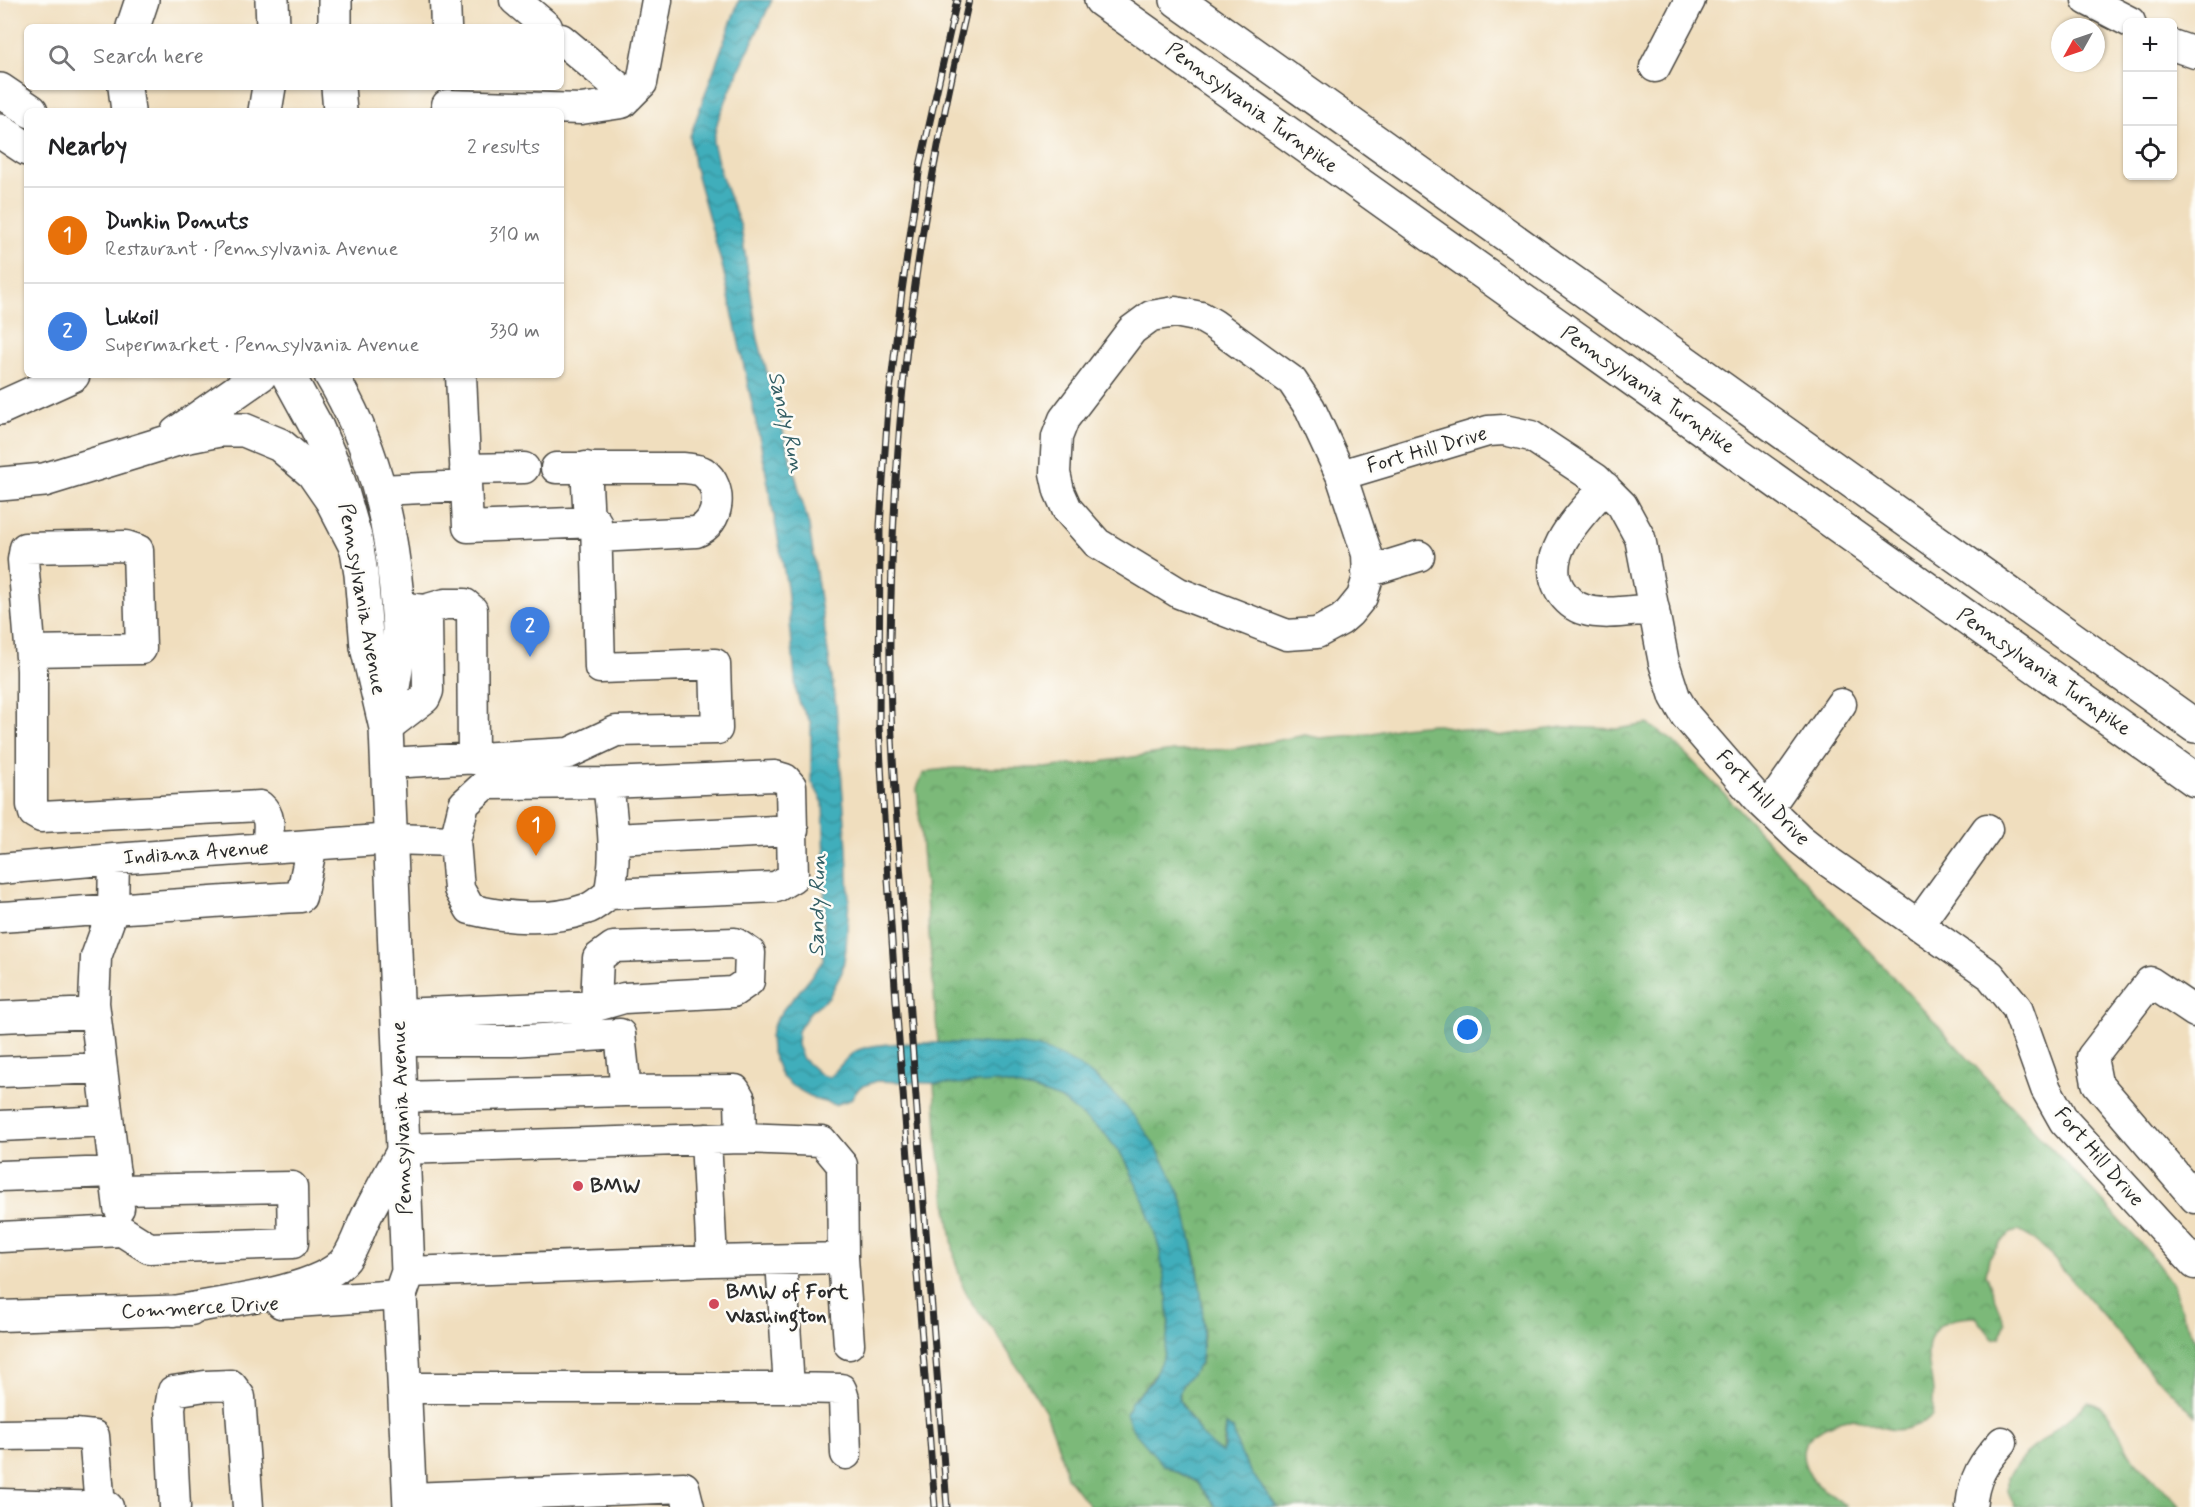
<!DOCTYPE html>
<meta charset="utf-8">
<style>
:root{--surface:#fff;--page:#f6f6f6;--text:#202124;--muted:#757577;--line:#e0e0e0;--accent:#d1495b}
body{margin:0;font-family:Mynerve,sans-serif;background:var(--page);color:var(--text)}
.controls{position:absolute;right:18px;top:18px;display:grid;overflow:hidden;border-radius:9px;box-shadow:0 2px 4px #0004}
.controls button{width:54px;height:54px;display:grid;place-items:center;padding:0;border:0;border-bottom:2px solid var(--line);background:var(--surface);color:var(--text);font:30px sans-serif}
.compass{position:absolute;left:2051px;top:18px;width:54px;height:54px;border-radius:50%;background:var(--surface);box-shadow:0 2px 4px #0004;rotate:230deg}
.you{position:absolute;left:1468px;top:1030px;width:21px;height:21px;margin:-15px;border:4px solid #fff;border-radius:50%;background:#1a73e8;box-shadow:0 0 0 9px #1a73e833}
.badge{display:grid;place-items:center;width:39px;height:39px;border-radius:50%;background:var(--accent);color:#fff;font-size:20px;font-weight:700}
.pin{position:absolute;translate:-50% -50px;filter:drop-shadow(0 2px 3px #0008)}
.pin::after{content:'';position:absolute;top:32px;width:21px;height:18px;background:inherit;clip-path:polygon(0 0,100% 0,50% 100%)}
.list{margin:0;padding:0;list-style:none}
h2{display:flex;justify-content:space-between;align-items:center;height:78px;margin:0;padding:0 24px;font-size:26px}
h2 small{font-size:20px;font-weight:400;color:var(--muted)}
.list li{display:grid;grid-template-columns:39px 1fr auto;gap:18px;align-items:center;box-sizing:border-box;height:96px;padding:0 24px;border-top:2px solid var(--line)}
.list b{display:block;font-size:22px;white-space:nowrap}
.list p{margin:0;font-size:20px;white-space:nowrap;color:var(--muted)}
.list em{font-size:20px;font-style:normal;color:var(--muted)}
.icon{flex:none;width:33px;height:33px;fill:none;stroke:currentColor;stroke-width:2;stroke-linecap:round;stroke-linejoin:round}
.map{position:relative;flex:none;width:2195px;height:1507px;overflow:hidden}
.search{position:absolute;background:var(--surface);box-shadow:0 2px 4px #0004;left:24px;top:24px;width:540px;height:66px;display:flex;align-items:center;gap:15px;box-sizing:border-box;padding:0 21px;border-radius:9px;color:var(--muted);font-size:22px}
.panel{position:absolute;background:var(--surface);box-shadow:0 2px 4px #0004;left:24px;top:108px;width:540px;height:270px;border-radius:9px}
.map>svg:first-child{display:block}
.forest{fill:url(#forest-crowns);stroke:#537252;stroke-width:1.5}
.water{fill:url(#water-waves);stroke:#356c73;stroke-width:1.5}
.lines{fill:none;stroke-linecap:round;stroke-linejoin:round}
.minor-casing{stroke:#494641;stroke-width:33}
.major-casing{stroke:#494641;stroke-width:36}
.highway-casing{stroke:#494641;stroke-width:36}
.minor{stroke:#fff;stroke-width:30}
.major{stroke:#fff;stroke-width:33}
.highway{stroke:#fff;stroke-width:33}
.rail-casing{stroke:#2b2b2b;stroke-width:7}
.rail{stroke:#fdfcf7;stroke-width:4.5;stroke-dasharray:14;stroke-linecap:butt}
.poi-dot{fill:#d1495b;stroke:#fdfcf7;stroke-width:2}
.labels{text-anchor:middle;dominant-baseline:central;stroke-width:5;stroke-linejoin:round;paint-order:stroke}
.street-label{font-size:21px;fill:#2b2b2b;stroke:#fdfcf7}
.poi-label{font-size:21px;font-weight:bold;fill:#2b2b2b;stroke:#fdfcf7;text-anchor:start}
.water-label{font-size:22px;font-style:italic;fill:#335f65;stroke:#fdfcf7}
</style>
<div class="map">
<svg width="2195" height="1507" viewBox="0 0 2195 1507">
<defs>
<pattern id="forest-crowns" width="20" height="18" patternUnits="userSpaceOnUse" patternTransform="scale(1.5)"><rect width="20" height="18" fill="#7bb979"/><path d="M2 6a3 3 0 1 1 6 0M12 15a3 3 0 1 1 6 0" fill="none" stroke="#659763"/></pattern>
<pattern id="water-waves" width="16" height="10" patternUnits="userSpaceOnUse" patternTransform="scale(1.5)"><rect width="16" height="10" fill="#3faebb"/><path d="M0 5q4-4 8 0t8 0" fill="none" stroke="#358e98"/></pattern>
</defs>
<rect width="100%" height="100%" fill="#fdfcf7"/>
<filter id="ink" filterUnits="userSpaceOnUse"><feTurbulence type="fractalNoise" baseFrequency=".0167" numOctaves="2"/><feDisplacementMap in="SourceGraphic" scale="12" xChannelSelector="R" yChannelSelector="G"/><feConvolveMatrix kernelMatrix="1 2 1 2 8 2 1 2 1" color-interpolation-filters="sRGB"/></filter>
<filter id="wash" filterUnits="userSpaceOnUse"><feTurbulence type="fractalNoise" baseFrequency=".008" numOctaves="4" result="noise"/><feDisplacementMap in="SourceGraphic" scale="24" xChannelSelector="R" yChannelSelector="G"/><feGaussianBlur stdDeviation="1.35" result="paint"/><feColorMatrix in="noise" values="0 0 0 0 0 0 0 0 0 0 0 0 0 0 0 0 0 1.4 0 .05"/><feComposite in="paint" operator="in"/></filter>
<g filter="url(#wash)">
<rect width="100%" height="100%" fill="#f0debe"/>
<path class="forest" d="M1433,724l65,12 65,-9 54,2 31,-5 25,17 46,47 325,353 53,54 53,59 23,31 10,31 12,24v76l-55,-55 -24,-31 -70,-80 -11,-10 -16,-9 -8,2 -12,11 -10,14 -3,16 19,49 -4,14 -8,2 -17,-22c-33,0 -53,12 -47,48 2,13 5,23 4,36 0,4 0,10 -1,14 -3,6 -9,8 -15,10 -35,15 -46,-11 -74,-5 -6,1 -12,5 -17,7 -25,11 -29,27 -15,50 8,13 25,18 35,30h-569c-22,-28 -37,-43 -44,-78l-7,-4 -4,29 -13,-10 -8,-9 -21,-35v-11l8,-12 13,-13 3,-29 -6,-69 -16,-66 -23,-48 -27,-38 -35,-36 -59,-31 -100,-4 -21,-255 6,-14 7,-3 24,-3h92l23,-3h10l94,-14 61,-2 71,-14 15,3 48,-4 33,-7z
M998,1082c21,5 43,8 62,17 15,8 30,22 43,34 44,40 78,164 61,221 -7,21 -18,33 -33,48l32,63 34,17 19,25h-126l-23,-30 -11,-38 -11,-29 -49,-77 -25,-31 -8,-15 -8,-27 -17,-112 -4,-65z
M2088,1402c24,4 31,36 43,54 14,19 35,32 50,51h-166l-7,-16v-15l19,-23z"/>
<path class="water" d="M739,0h33l-37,79 -17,41 -5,22 8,33 20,52 17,112 51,187 27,179 11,143 2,51 -3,50 -4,23 -13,25 -19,15 -12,19 -1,14 6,14 18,16 8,2c9,-7 16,-19 25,-25 19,-12 84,-9 108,-9 20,1 59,0 77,5 68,20 117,87 142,150 4,9 6,21 8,31 10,42 18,86 12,130 -2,15 -27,23 -21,42 1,4 5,8 7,12 10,16 19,29 35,40l3,-8 1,-20 7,4c8,36 23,49 44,78h-61l-19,-25 -34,-17 -30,-35 -7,-16 5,-12 21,-21 12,-27 5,-29 -2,-30 -8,-48 -14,-43 -19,-43 -21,-27 -45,-35 -26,-9 -36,-8 -46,2 -75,-3 -17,6 -10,13 -15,5 -18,-5 -25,-14 -11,-10 -10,-26 -1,-14 5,-15 10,-14 12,-13 26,-33 2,-98 -2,-60 -12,-23v-57l-11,-18 -4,-14 -9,-104 -26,-141 -38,-177 -29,-104 -4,-29z"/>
</g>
<g filter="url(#ink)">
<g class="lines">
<g class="minor-casing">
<path id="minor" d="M445,0l1,27
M515,0l32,27
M2087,0l43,22
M561,39l68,57
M2172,45l23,8
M1655,67l35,-67
M447,105l134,4 41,-6 20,-20 15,-83
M1175,312l26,5 12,7 79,57 18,27 31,67 26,79 1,23 -6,20 -13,16 -8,7 -24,13 -30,2 -108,-42 -82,-50 -30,-34 -8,-18 -4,-18 1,-19 1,-17 7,-18 68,-89 19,-14z
M586,467l3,55
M556,468h128c6,1 14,1 19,4 21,15 17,51 -7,60l-99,5
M465,469l59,-1
M1341,475l147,-44 16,-1 27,6 65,43 26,26 18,33 24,125 11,34 11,19 71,82 43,41 29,23 161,113 27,33 29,81 18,32 131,143
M1605,487c-22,26 -67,66 -45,103 6,10 14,17 25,20 20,6 48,0 69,-1
M380,490l86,-4
M1367,572l52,-16
M424,610l21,-6h20l7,6 1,149
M31,651l110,-2 -3,-99 -12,-4 -101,2 -2,12 9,110v135l2,8 7,4 219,-11c13,11 8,27 7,42
M386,728l39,-30 3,-7 -1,-74 -3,-7 -18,-2
M388,763l181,-10 47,-22 101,-2 -2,-65 -115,4 -4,-146 -128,5 -7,-152
M608,783c4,37 10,74 1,111 -7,5 -15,13 -23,15 -36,13 -80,9 -116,0l-11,-20 -4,-48 9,-37 22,-20 122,-1 167,-7 10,3 6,7 2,91 -17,10 -167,7
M1768,808l73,-104
M614,839l179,-9
M114,859l-1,51 -17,47 -2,46 25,205
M0,869l114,-10 278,-20 63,2
M0,917c101,-6 201,-16 301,-20l11,-52
M1918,925l69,-96
M2195,1012l-45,-30 -58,75 5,26 98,115
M398,1014l198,-8 28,-8 109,-6 16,-11 1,-28 -15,-10 -122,4 -15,11 -2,48
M0,1017l95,-4
M398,1041h114l108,-7 6,57 -226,6
M0,1072l102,-4
M0,1126l108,-5
M0,1176l115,-4
M0,1237l122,-6 27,17 144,-5 -1,-56 -175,3
M843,1258l6,86
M712,1261l131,-3 -1,-93 -20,-24 -81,-3
M408,1272l304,-11 -6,-122
M281,1303l119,-8
M173,1311c42,-8 148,-19 173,-52 10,-14 14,-31 22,-46 11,-21 23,-43 35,-64l338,-11 -1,-39 -5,-9 -109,1
M0,1316l191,-6
M404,1388h385l-8,-128
M789,1388l52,1 3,10 2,55
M0,1435l75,-1 19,2 6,70
M410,1498l274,-11 5,20
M0,1504l108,3
M175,1507l-5,-99 3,-17 32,-5 26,-1 9,12 8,110
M1971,1507c3,-30 12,-44 31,-65"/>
</g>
<g class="major-casing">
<path id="major" d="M335,27v-27
M338,87l2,24
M288,375l29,53 16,37 10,30 12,42 6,37 6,73 19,81 22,544 -8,23 10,212
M331,375c40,66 58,137 65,213 1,18 4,37 3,55 -1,22 -7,46 -10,68"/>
</g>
<g class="highway-casing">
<path id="highway" d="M272,0l1,27
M1101,0l1094,780
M1177,0l1018,726
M133,27l9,-27
M125,87l3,24
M0,90l31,21
M265,111l4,-24
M0,131l27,18
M0,408l73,-33
M177,433l83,-58
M0,484l44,-4 140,-43 35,-7h25l36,15 33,28 18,26 26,50"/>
</g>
<use href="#minor" class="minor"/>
<use href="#major" class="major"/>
<use href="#highway" class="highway"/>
<g class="rail-casing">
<path id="rail" d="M935,1507l-39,-505 -13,-200 -4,-75 1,-202 8,-118 14,-116 18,-125 37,-166
M947,1507c-14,-195 -31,-390 -43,-585 -6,-93 -15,-188 -14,-281 2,-117 8,-234 24,-349 13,-99 33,-196 55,-292"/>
</g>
<use href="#rail" class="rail"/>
</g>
</g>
<g class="poi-dot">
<circle cx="578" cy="1186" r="6"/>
<circle cx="714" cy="1304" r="6"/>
</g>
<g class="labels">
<g class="street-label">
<text transform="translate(1252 108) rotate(36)">Pennsylvania Turnpike</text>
<text transform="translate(1648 390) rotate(35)">Pennsylvania Turnpike</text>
<text transform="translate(1427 450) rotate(-16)">Fort Hill Drive</text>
<text transform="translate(362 599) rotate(80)">Pennsylvania Avenue</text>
<text transform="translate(2044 672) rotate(35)">Pennsylvania Turnpike</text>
<text transform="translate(1763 798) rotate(46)">Fort Hill Drive</text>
<text transform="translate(196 853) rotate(-4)">Indiana Avenue</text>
<text transform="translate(402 1118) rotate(-92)">Pennsylvania Avenue</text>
<text transform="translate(2099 1157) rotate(49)">Fort Hill Drive</text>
<text transform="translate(200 1308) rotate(-3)">Commerce Drive</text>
</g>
<g class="poi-label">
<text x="590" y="1186">BMW</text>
<text x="726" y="1292">BMW of Fort<tspan x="726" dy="24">Washington</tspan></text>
</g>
<g class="water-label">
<text transform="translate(786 422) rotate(77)">Sandy Run</text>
<text transform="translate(818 905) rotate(-89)">Sandy Run</text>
</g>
</g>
</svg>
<div class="controls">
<button>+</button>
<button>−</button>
<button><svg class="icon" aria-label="locate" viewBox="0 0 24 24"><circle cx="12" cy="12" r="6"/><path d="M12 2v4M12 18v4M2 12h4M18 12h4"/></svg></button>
</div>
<svg class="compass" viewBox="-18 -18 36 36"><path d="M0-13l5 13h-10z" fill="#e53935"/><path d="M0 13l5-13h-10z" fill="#757577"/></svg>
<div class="you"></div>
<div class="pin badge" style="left:536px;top:856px;background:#e8710a">1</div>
<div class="pin badge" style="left:530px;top:657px;background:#3f7fe0">2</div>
<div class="search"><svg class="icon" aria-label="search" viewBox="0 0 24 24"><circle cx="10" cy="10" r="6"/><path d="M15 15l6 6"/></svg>Search here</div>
<section class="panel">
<h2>Nearby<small>2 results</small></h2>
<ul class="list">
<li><span class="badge" style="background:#e8710a">1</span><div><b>Dunkin Donuts</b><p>Restaurant · Pennsylvania Avenue</p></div><em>310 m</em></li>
<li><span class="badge" style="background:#3f7fe0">2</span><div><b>Lukoil</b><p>Supermarket · Pennsylvania Avenue</p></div><em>330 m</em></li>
</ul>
</section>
</div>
